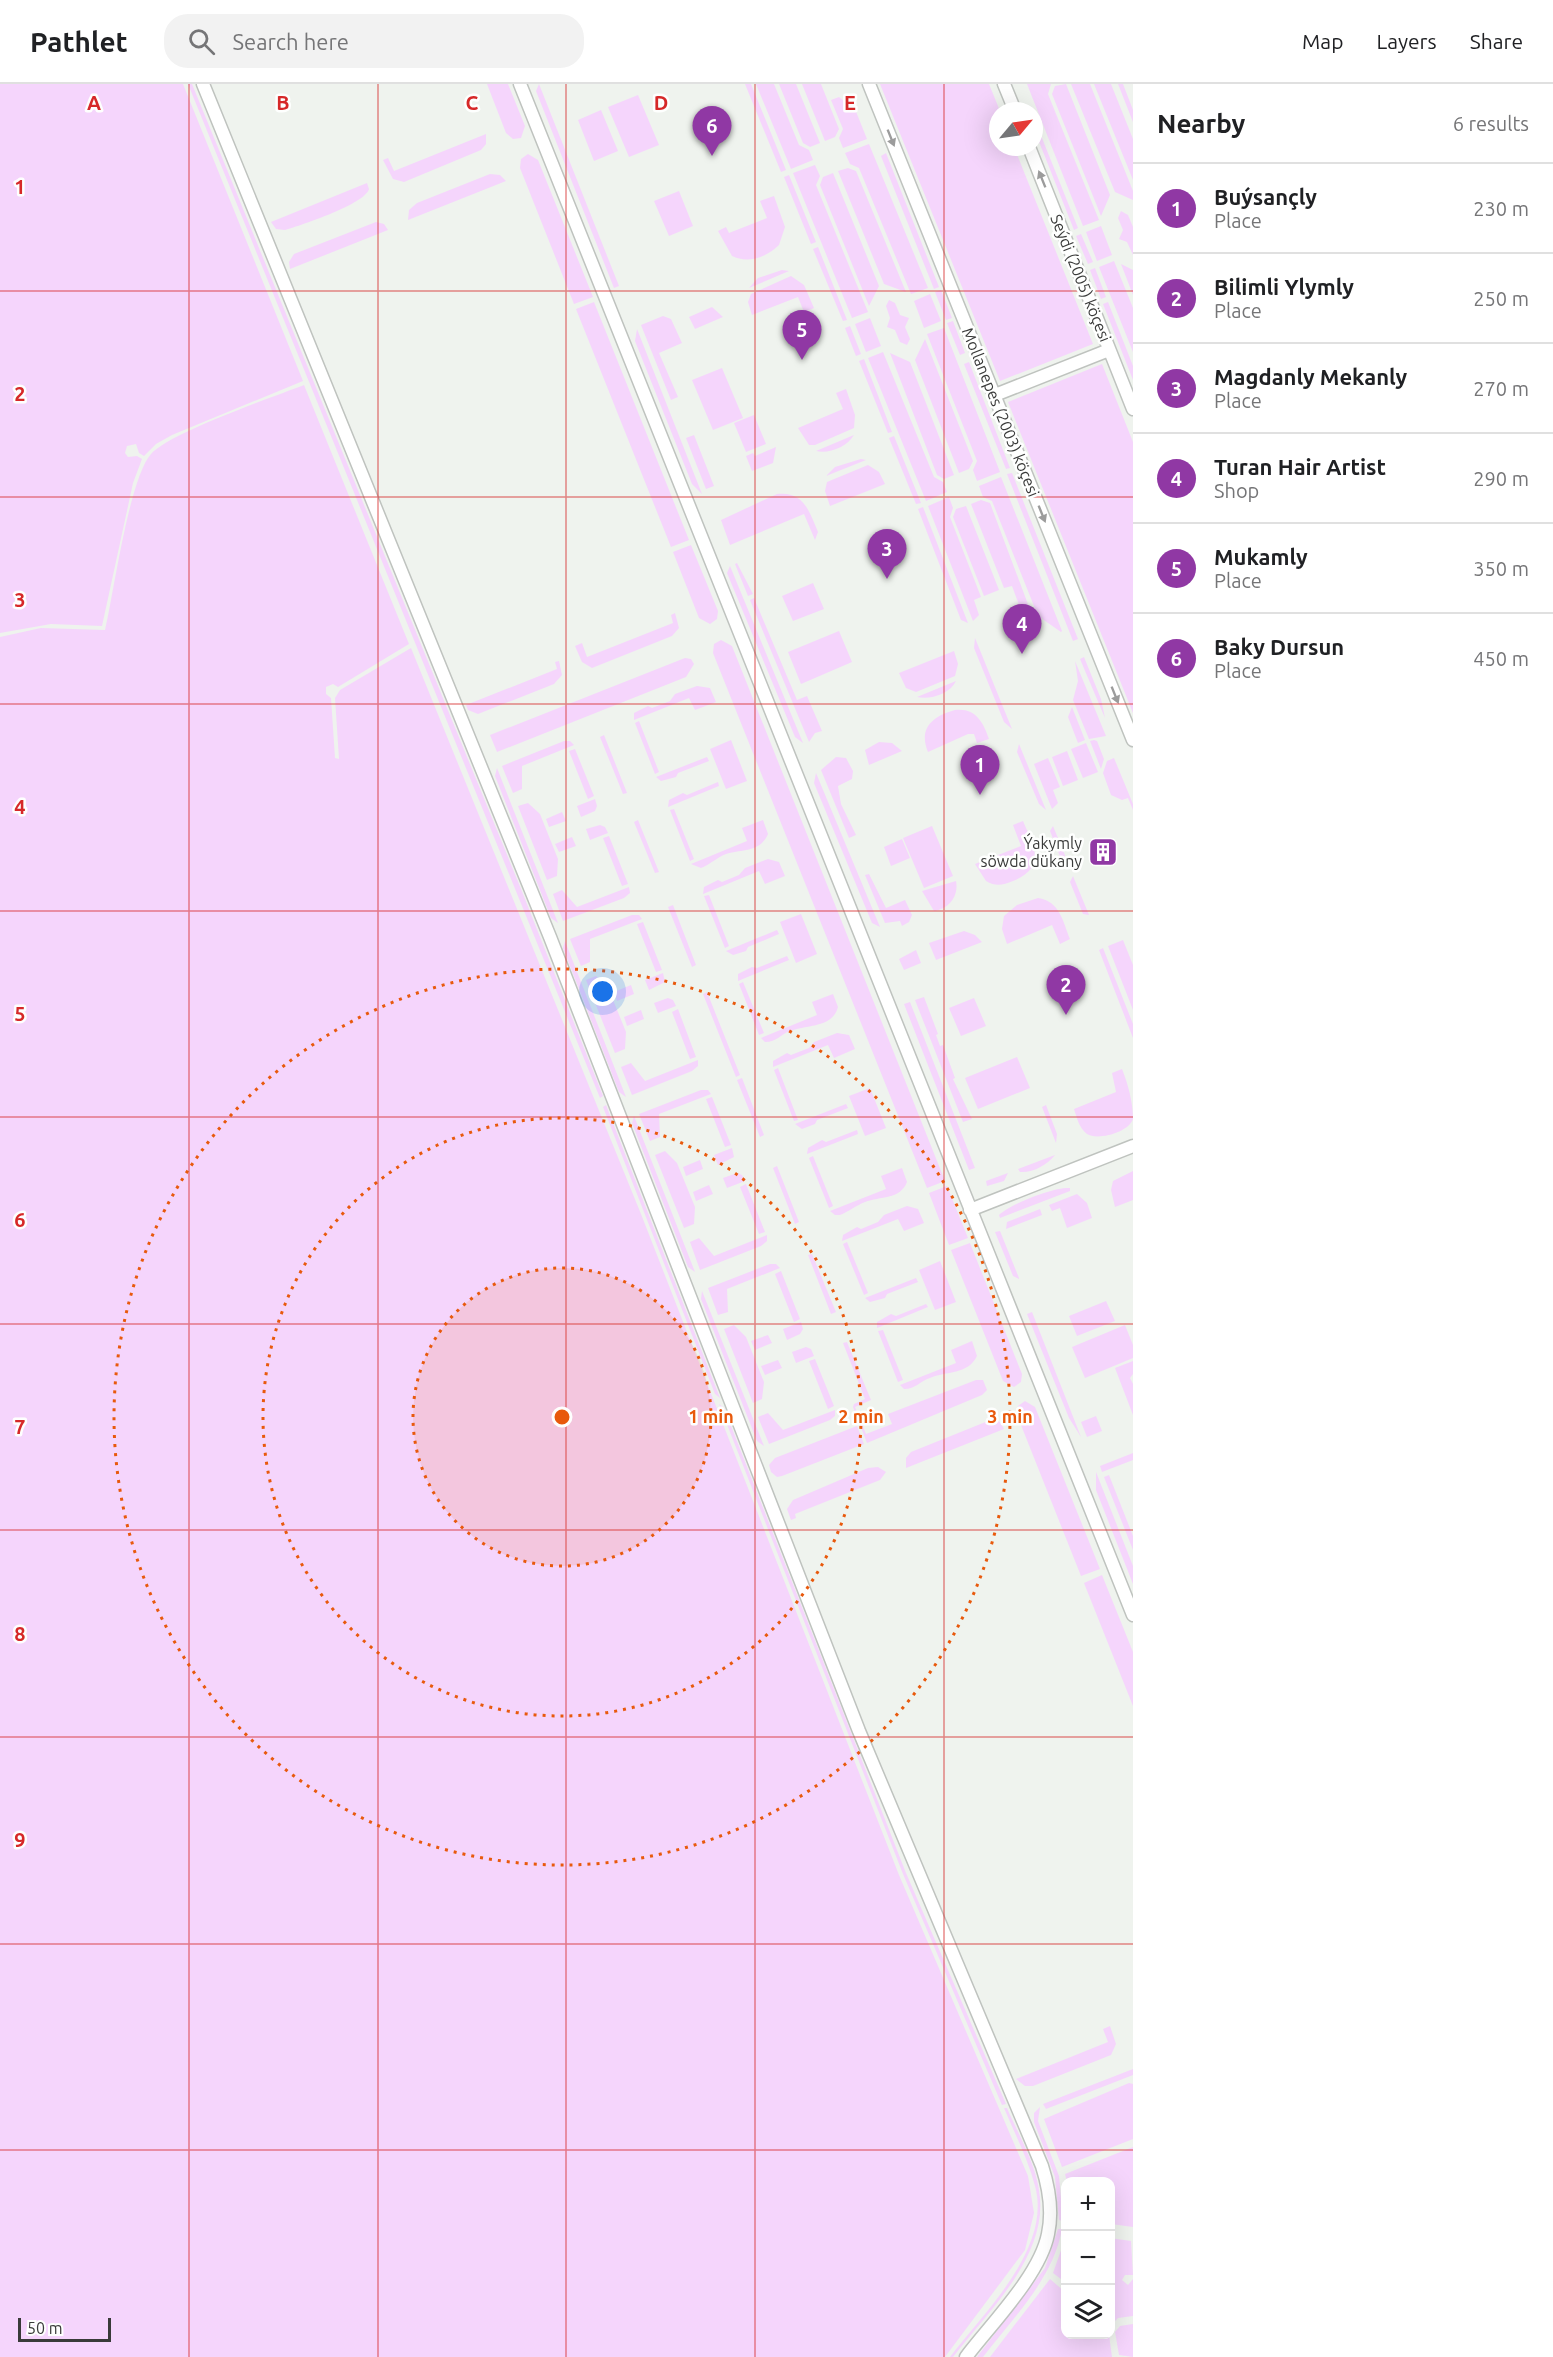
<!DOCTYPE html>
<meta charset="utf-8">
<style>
:root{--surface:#fff;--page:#f2f2f2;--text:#202124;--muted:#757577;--line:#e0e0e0;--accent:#9038a4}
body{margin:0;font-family:Ubuntu,sans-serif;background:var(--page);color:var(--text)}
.controls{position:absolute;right:18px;bottom:18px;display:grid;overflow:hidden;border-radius:12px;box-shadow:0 6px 24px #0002}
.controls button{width:54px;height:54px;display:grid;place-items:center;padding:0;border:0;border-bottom:2px solid var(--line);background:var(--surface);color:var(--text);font:30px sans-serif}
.compass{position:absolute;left:989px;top:18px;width:54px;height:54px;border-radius:50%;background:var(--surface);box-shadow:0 6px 24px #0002;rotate:61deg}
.scale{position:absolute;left:18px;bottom:15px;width:93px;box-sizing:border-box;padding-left:6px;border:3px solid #393a39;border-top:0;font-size:16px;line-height:21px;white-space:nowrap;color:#393a39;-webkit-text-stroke:4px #fefffe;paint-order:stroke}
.you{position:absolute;left:603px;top:908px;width:21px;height:21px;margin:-15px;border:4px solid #fff;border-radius:50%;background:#1a73e8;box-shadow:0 0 0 9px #1a73e833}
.badge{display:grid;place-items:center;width:39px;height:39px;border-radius:50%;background:var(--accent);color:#fff;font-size:20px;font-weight:700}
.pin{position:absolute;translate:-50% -50px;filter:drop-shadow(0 2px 3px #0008)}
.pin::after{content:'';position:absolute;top:32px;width:21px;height:18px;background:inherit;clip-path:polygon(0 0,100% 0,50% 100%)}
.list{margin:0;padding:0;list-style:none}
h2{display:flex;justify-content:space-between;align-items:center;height:78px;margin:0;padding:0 24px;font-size:26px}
h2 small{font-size:20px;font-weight:400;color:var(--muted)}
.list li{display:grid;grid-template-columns:39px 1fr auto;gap:18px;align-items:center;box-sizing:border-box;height:90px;padding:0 24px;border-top:2px solid var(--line)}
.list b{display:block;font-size:22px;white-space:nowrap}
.list p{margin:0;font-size:20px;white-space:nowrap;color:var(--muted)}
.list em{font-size:20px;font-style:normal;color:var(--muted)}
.icon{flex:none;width:33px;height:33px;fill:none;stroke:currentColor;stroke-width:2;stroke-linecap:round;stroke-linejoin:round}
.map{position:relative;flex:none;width:1133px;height:2273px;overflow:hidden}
header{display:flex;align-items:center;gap:36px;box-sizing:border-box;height:84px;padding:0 30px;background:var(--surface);border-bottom:2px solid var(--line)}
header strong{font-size:28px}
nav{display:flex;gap:33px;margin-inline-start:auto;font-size:21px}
.search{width:420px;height:54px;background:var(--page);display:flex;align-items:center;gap:15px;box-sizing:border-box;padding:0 21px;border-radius:24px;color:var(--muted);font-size:22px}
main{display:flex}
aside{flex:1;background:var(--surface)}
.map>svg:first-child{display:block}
.green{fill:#f5d5fc}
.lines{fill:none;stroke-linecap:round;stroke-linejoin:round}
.minor-casing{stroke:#bfc3bf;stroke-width:15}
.minor{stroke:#fff;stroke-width:12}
.oneway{fill:#9c9c9c}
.grid{fill:none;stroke:#d62828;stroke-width:1.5;stroke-opacity:0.55}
.ring{fill:none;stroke:#e8590c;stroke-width:3;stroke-dasharray:3 6}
.labels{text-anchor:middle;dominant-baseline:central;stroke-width:5;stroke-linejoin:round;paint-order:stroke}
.street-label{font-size:16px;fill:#393a39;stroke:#fefffe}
.poi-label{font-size:16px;fill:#393a39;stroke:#fefffe;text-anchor:end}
.grid-label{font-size:20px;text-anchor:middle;font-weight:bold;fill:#d62828;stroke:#fefffe;stroke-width:5;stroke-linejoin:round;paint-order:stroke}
.centre{fill:#e8590c;stroke:#fefffe;stroke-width:3}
.ring-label{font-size:18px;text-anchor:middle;font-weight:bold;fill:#e8590c;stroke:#fefffe;stroke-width:5;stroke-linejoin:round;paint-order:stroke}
</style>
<header>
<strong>Pathlet</strong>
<div class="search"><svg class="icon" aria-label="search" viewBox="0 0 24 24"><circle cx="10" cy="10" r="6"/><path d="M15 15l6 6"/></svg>Search here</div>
<nav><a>Map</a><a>Layers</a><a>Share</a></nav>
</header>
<main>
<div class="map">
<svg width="1133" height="2273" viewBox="0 0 1133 2273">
<rect width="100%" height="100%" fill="#eff3ee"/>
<path class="green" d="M0,0h183l120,297 -131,54 -16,9 -12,12 -5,-3 -3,-9 -9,2 -2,7 3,4 9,-1 5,3 -9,24 -31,143 -51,-2 -51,9z
M188,0h4l329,805 82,207 -3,2z
M487,0h21l17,42 -4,12 -8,1 -7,-6z
M539,0l80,202 -5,2 -78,-197z
M745,0h6l35,86 -5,2z
M756,0h18l25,61 10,5 4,10 -22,9z
M779,0h17l24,59 -10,4 -7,-4z
M802,0h19l18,45 -4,8 -10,4z
M880,0h109l11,27 -2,36h16l79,197 -93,37z
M1027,0h24l-3,10 51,126 -16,6z
M1066,0l44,111 -9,21 -49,-122 3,-8z
M1071,0h19l43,107v9l-18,-8z
M1094,0h17l22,55v41z
M1118,0h5l10,26v12z
M638,11l21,50 -30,12 -21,-50z
M839,13l6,5 6,-3 16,40 -24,9 -4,-10 4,-9 -12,-29z
M601,26l17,41 -24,10 -16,-41z
M1038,44l40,100 -4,2 -40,-101z
M486,50v10l-5,6 -77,32 -11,-3 -10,-19 5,-2 6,13z
M869,60l59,144 -17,6 -52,-126 -9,-4 -5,-11z
M886,69l53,134 -5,2 -53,-133z
M528,70l10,6 55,137 -19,7 -54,-136 1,-9z
M815,81l5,11 -4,9 52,127 -16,6 -59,-145z
M848,84l8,3 50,121 -22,-8 -46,-113z
M833,89l46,113 -10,20 -49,-121 3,-8z
M490,90l10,1 6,6 -98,39 1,-10 8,-7z
M789,91l27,67 -5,2 -27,-67z
M367,99l2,6c-4,15 -67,36 -84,41l-9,-1 -5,-7z
M679,107l14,35 -24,10 -15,-35z
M774,112l11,31 -6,18c-12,12 -31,19 -47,11l-14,-25 8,-4 3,6 38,-15 -7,-17z
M1121,127l7,4 5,12v28l-6,-13 -8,-3 4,-9 -5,-12z
M376,138l8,2 4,6 -98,39 -1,-7 5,-8z
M1101,142l11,29 -15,6 -11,-29z
M1081,150l12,28 -5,2 -12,-28z
M818,163l29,73 -4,1 -30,-72z
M1114,177l19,47v44l-34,-85z
M1121,180l12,6v25z
M1095,184l11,29 -5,2 -11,-29z
M782,186l7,1 -40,17 9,-10z
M791,192l13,9 10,23 -10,4 -6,-15 -46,18 -4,-13 3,-8z
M941,206l11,28 -6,2 -11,-28z
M930,210l11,27 -17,7 -10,-27z
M889,216l6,3 5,12 9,3 -4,9 5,12 -3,6 -7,-3 -5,-12 -8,-3 3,-9 -4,-12z
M594,218l95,238 -18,7 -95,-238z
M1108,218l25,64v14l-30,-76z
M712,223l11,10 -28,12 -6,-12z
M663,232l8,3 11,24 -23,10 19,44 -7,3 -30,-75z
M870,234l11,28 -15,6 -11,-28z
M953,237l12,32 -5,2 -13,-32z
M850,242l11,28 -5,2 -11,-28z
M944,244l56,144 -23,9 -4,-11 4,-9 -50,-127z
M637,245l65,165 -10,-10 -57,-143z
M925,255l48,122 -4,8 -10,4 -44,-113z
M883,268l51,125 9,5 4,10 -21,9 -58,-143z
M890,269l20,9 44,113 -10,4 -7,-4z
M864,275l28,73 -4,1 -29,-72z
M969,278l41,106 -4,1 -42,-105z
M1102,280l31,78v271l-125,-311z
M722,284l21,50 -30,12 -21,-50z
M304,301l105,259 -71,43 -5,-3 -7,3v7l5,4 4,60 4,1 -4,-61 5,-8 71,-42 230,566 258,661 129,301 6,37 -9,37 -80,107h-945v-1720l41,-9 64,2c9,-38 24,-151 46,-176 18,-21 122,-57 153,-69z
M846,305l9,26 -1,13 -39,17h-6l-11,-17 45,-19 -7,-16z
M754,331l12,29 -20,8 -12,-29z
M694,351l20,51 -8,3 -20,-51z
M854,351c-7,12 -25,19 -38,16z
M894,352l27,67 -5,1 -27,-66z
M776,363l-3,16 -21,8 -6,-15 7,-3 2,3z
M861,375l5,1 -40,16 9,-9z
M868,381l11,7 6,12 -55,22 -5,-15 2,-9z
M1012,389l66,166 -5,2 -66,-167z
M1001,393l61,154 -1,1 -23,-16 -46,-115 -9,-4 -4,-11z
M777,410c27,-3 32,17 41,38l-3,8 -11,-26 -74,31 -9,-25z
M949,413l4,11 -3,9 31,80 -7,3 5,15 -6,6 -45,-115z
M981,416l9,3 42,112 -10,-2 -10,-27 -8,2 -33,-84z
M966,422l33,84 -15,6 -31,-79 3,-8z
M923,423l45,116 -7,-3 -43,-111z
M691,461l27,66 -1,8 -7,5 -11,-6 -26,-66z
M737,479l16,31 -5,2 -13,-32z
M730,482l73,177 -8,-6 -68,-164z
M813,499l11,26 -31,12 -11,-25z
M754,514l43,102 10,-4 15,35 -7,2 -6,9 -59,-142z
M675,529l4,15 -7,8 -80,32 -10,-6 -7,-16 7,-3 5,14 86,-34 -2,-8z
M839,547l13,31 -51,22 -13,-32z
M975,554l37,91 -8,-7 -30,-74z
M721,556l11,6 213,535 -18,7 -214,-535 1,-9z
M954,567l4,13 -3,12 -39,16 -10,-4 -7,-15z
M1084,573l17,42 4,19 -25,-59z
M685,574l6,1 3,5 -8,13 -189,75 -7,-17z
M559,577l3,14 -8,9 -76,30 -10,-4 -2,-5 91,-36 -2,-7z
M1075,577l31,75 -17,3 -16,-39 5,-19z
M956,597c-6,13 -26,19 -39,16z
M697,602l13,2 6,14 -21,8 -6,-12 -55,22v-7l14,-7 4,2 18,-7 5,-7z
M1072,623l13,33 -7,3 -10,-26z
M955,626c21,-2 28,12 34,29l-12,4 -3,-9h-6l-40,18c-10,-24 5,-36 27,-42z
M639,637l20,51 -4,2 -20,-51z
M604,651l23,58 -4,1 -23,-57z
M731,656l16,41 -21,8 -16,-40z
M1094,656l3,1 7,18 -3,10 -11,-28z
M564,657h6l4,4 -52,21v23l-9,4 -11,-27z
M879,658l13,1 10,8 -33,14 -4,-15z
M1086,659l12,29 -15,6 -12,-29z
M1019,660l27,66 -7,-6 -22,-52z
M575,665l19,47 -6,3 -19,-48z
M1067,667l11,29 -15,6 -11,-29z
M707,673l2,4 -31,12 -2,4 -15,4 -5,-4z
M836,673l10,1 7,13 -1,8 -14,7 3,18 15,31 -7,3 -28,-68z
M1048,674l12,29 -7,3 5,13 -6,6 -18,-45z
M1114,674l19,46v6l-5,-12 -6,2 -11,-5 -8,-22 4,-12z
M497,684l61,155 -7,-5 -56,-142z
M816,689l64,154 -8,-4 -58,-140z
M718,698l1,4 -51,21 1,-7 14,-7 4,2z
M595,715l2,7 -2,5 -14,6 -4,-11z
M528,719l12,11 18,45 -1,17 -10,4 -29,-74z
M674,725l20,50 -4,2 -20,-51z
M562,728l4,9 -17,6 -3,-8z
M638,736l21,52 -4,1 -21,-51z
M763,736l5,14c-8,19 -27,15 -42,20 -10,4 -15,10 -25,14l-10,-4 56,-23 -5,-13z
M1023,737c11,26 24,46 -10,60 -10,4 -17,6 -27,0l-11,-17 46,-18 -8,-21z
M600,741l5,2 3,6 -18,7 -4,-11z
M932,742l21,50 -29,12 -21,-50z
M1053,742l16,39 -6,-1 -13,-33z
M609,752l19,48 -6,2 -19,-48z
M572,753l4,9 -17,6 -4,-8z
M902,755l8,19 -19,8 -7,-19z
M768,775l11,3 6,14 -20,8 -6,-13 -56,23 1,-7 14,-7 4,2 17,-7 6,-7z
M869,790l17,34 19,-8 7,15 -3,7 -7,4 -2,-5 -15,2 -20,-48z
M1073,792l16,39 -6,-1 -13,-32z
M956,797c3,15 -7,28 -22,30l-12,-20z
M629,803l1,6 -6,5 -61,23 -10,-27 9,-4 15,17z
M709,811l20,51 -4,2 -21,-52z
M1038,814c22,3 25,24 32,41l-10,5 -8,-19 -45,19 -5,-15 2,-13 13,-11z
M673,821l23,60 -4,2 -24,-60z
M801,830l16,40 -21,9 -16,-41z
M632,831h7l3,4 -52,20v23l-9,4 -11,-27z
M643,838l19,48 -6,2 -19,-48z
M777,846l2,4 -31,13 -2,4 -13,4 -7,-4z
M964,847l11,4 7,7 -46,18 -7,-17z
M1123,856l10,25v45l-25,-64z
M565,857l61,156 -7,-5 -56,-144z
M1103,864l30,76v14l-34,-88z
M916,866l5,13 -17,7 -5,-11z
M787,872l2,4 -51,21v-7l14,-7 5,1z
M663,889l2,9 -16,8 -4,-10z
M596,892l13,14 17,42 -1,17 -10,4 -29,-73z
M743,898l21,51 -5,2 -20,-51z
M631,901l3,9 -17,7 -3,-9z
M707,908l33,83 -4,2 -33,-83z
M833,910l5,13c-5,21 -33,18 -48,24 -9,3 -13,11 -25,11l-4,-4 56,-23 -5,-13z
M924,913l14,37 -2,1 4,11 3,-1 12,33 -2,1 19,40 -9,3 -48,-122z
M668,914l5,2 3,6 -18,7 -4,-10z
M974,914l12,28 -25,10 -12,-28z
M910,918l65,166 -6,2 -65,-166z
M678,925l18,48 -6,2 -18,-47z
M641,926l3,9 -17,7 -3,-9z
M837,949l12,2 6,14 -21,9 -6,-13 -55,22v-6l14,-8 4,2 18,-7 5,-6z
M1017,973l13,31 -52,21 -13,-31z
M698,976v6l-6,5 -60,24 -11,-28 10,-4 14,18z
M778,984l20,52 -4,1 -20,-51z
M1122,985c6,15 11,33 11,50 -4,13 -35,22 -46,15 -8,-6 -10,-16 -13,-25l42,-17 -4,-19z
M742,994l22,57 -4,2 -23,-57z
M870,1004l16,40 -21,8 -16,-40z
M701,1006h7l3,4 -52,20 1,23 -10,4 -11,-27z
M712,1013l19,48 -6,2 -19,-48z
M846,1020l2,4 -31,12 -2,4 -13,5 -7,-5z
M606,1021l114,293 -5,-4 -112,-287z
M1046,1021l11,29 -1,9 -14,-36z
M634,1032l61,156 -7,-5 -56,-144z
M857,1046l1,4 -51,20 1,-6 14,-8 4,2z
M732,1064l2,9 -16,8 -4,-10z
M665,1067l12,12 18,44 -1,17 -10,4 -29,-73z
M1055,1071c-8,10 -22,18 -35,17l-2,-3z
M813,1072l20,50 -4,2 -20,-50z
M700,1076l3,9 -17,7 -3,-9z
M777,1082l22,56 -4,2 -22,-56z
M902,1084l5,14c-7,18 -27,14 -42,20 -10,4 -15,9 -25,13h-5l-5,-4 56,-22 -5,-13z
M1133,1087v29l-18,7 -4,-17 2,-9z
M737,1089l5,2 3,6 -18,7 -4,-10z
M1008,1089l-4,8 -17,5 -1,-5z
M746,1100l19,48 -6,2 -19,-47z
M709,1101l4,9 -17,7 -3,-9z
M947,1102l21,52 -19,7 -20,-52z
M1070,1104v3l-70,27 -1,-3c12,-11 54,-28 71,-27z
M1077,1110l10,9 5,15 -25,10 -7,-20 -8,3 -3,-6z
M907,1122l11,3 6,14 -20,8 -6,-12 -56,22 1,-6 14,-8 4,2 17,-7 6,-7z
M1040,1125l2,6 -36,14 1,-7z
M1000,1147l19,47v1l-6,-3 -18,-44z
M767,1151v6l-6,5 -61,24 -10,-28 9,-4 15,18z
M847,1158l21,51 -4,2 -21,-51z
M970,1159l52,131 -1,8 -7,5 -11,-6 -52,-131z
M812,1170l24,58 -5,2 -23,-59z
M940,1177l16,41 -21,8 -16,-40z
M770,1180h6l4,4 -53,21 1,23 -10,3 -10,-27z
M781,1187l19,48 -6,3 -19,-48z
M916,1194l2,4 -31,12 -2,4 -15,4 -5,-4z
M702,1207l62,155 -7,-5 -56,-142z
M1106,1217l9,20 -38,15 -8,-20z
M926,1220l2,3 -51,21v-6l14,-8 5,2z
M1032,1228l49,125 -12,-19 -42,-104z
M801,1238l2,7 -3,5 -13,6 -4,-11z
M734,1241l12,12 18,45 -2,17 -9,4 -29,-74z
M1125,1241l8,20v13l-48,20 -13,-31z
M883,1246l20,50 -5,2 -20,-51z
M768,1251l4,8 -17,7 -4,-9z
M972,1257l5,15c-9,19 -31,15 -47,22 -10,3 -14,11 -26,11l-4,-4 56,-22 -5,-13z
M847,1258l24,58 -16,7 11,27 26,-10 -4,-10 88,-34h7l4,10 -5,5 -115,48 -14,-36 1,-3 11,-5 -22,-56z
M806,1263l5,2 3,7 -18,7 -4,-11z
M815,1275l19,47 -6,3 -19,-48z
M778,1276l4,8 -17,7 -4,-9z
M1133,1277v13l-3,4 3,6v31l-18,-47z
M1025,1317l10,6 65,162 -19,7 -64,-161 1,-9z
M719,1320l5,4 182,465 100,231 -4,1 -99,-231z
M835,1326v6l-5,4 -61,24 -11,-27 10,-4 15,17z
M1096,1332l6,15 -15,6 -6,-15z
M993,1335l7,3 4,7 -98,39v-10l5,-6z
M857,1342l7,18 -82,32 -5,1 -6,-5 -2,-7 6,-7z
M1133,1369v7l-31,12 -2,-6z
M878,1383l8,5 -6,8 -85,34 1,4 -5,2 -4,-11 6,-9 75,-32z
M1096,1388l37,94v18l-37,-94z
M1109,1391l24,61v14l-29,-73z
M1102,1491l31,77v54l-49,-123z
M1110,1942l6,18 -5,11 -78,31h-8l-9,-7 92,-37 -5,-13z
M1133,1985v6l-87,34 -3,-5z
M1129,1999l4,1v55l-71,28 -18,-48z
M1040,2023l-2,14 21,55 4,45 -4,-1 -4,-43 -21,-55v-9z
M1004,2024h3c11,26 28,54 32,82 11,64 -49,119 -86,167h-3c35,-46 102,-109 85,-171 -7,-27 -20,-52 -31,-78z
M1133,2063v80l-22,-3 -1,-42 -43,-1 -2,-7z
M1058,2145h4c-9,50 -49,89 -79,128h-6l68,-89z
M1110,2154l21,3 2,34h-8l-3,5 6,5 5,-6v37l-15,2 -3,3 -4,-3z
M1065,2155l1,43h-1l-12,-9z
M1050,2195l15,13 1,42 43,1 3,22h-122z
M1133,2240v33l-14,-2 -4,-23 5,-6z"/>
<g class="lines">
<g class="minor-casing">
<path id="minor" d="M203,0l347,853 309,794 183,435c7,22 11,45 6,68 -8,41 -57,90 -82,123
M520,0l613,1531
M869,0l264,656
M1004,0l11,27
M1029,63l104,262
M995,311l114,-45
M970,1126l163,-64"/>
</g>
<use href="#minor" class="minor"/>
</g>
<defs><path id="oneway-solid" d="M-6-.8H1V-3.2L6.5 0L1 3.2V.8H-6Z" transform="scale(1.5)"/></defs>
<g class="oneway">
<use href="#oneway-solid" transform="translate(891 54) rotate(68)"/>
<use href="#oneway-solid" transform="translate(1042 95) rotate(-112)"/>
<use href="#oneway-solid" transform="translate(1042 430) rotate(68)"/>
<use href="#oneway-solid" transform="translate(1115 611) rotate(68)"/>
</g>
<path class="grid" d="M189,0v2273M378,0v2273M566,0v2273M755,0v2273M944,0v2273M0,207h1133M0,413h1133M0,620h1133M0,827h1133M0,1033h1133M0,1240h1133M0,1446h1133M0,1653h1133M0,1860h1133M0,2066h1133"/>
<circle cx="562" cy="1333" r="149" fill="#e8590c" fill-opacity=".12"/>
<g class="ring">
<circle cx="562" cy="1333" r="149"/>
<circle cx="562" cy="1333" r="299"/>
<circle cx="562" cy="1333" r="448"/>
</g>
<defs>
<g id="building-square" transform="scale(1.5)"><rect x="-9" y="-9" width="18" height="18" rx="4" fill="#9038a4" stroke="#fefffe"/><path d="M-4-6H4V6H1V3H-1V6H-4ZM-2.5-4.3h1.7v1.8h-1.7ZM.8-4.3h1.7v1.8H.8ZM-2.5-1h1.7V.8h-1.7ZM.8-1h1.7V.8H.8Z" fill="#fff"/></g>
</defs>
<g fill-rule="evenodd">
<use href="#building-square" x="1103" y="768"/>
</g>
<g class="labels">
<g class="street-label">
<text transform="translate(1081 194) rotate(68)">Seýdi (2005) köçesi</text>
<text transform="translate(1001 328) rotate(68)">Mollanepes (2003) köçesi</text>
</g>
<g class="poi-label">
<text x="1082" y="759">Ýakymly<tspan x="1082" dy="18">söwda dükany</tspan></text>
</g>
</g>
<g class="grid-label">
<text x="94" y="26">A</text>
<text x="283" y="26">B</text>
<text x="472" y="26">C</text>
<text x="661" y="26">D</text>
<text x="850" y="26">E</text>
<text x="20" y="110">1</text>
<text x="20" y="317">2</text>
<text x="20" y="523">3</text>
<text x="20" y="730">4</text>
<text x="20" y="937">5</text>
<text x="20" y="1143">6</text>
<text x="20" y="1350">7</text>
<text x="20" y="1557">8</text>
<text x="20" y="1763">9</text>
</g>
<circle cx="562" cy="1333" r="9" class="centre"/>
<g class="ring-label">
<text x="711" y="1339">1 min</text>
<text x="861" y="1339">2 min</text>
<text x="1010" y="1339">3 min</text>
</g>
</svg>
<div class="controls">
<button>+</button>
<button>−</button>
<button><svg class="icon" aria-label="layers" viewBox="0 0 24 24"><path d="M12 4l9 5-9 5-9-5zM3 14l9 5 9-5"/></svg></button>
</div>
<svg class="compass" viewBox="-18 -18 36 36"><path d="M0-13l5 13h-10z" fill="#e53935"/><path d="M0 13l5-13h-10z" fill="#757577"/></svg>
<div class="scale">50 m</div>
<div class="you"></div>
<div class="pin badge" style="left:980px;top:711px">1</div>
<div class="pin badge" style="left:1066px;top:931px">2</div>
<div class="pin badge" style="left:887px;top:495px">3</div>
<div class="pin badge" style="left:1022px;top:570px">4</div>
<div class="pin badge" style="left:802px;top:276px">5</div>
<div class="pin badge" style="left:712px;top:72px">6</div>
</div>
<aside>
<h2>Nearby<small>6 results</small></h2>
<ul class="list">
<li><span class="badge">1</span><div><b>Buýsançly</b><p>Place</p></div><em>230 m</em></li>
<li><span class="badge">2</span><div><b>Bilimli Ylymly</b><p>Place</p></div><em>250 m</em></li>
<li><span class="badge">3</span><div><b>Magdanly Mekanly</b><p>Place</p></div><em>270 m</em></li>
<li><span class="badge">4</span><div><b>Turan Hair Artist</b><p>Shop</p></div><em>290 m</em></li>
<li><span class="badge">5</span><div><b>Mukamly</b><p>Place</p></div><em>350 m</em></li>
<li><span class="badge">6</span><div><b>Baky Dursun</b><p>Place</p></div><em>450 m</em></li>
</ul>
</aside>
</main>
